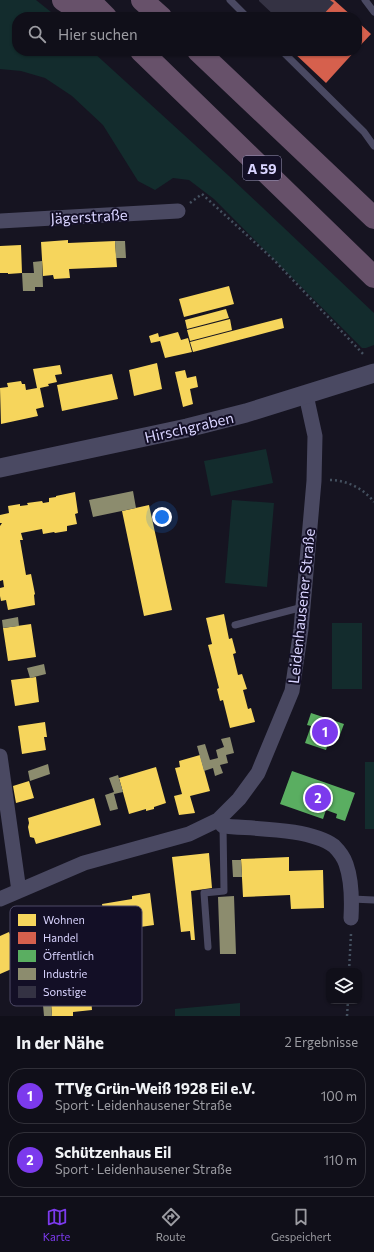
<!DOCTYPE html>
<html lang="de">
<meta charset="utf-8">
<style>
:root{--surface:#100f19;--page:#1e1d26;--text:#f1f3f6;--muted:#9c9ca2;--line:#302f38;--accent:#7c3aed}
body{margin:0;font-family:Commissioner,sans-serif;background:var(--page);color:var(--text)}
.controls{position:absolute;right:12px;bottom:12px;display:grid;overflow:hidden;border-radius:8px;box-shadow:0 1px 3px #0004}
.controls button{width:36px;height:36px;display:grid;place-items:center;padding:0;border:0;border-bottom:1px solid var(--line);background:var(--surface);color:var(--text);font:20px sans-serif}
.you{position:absolute;left:162px;top:517px;width:14px;height:14px;margin:-10px;border:3px solid #fff;border-radius:50%;background:#1a73e8;box-shadow:0 0 0 6px #1a73e833}
.badge{display:grid;place-items:center;width:26px;height:26px;border-radius:50%;background:var(--accent);color:#fff;font-size:13px;font-weight:700}
.pin{position:absolute;translate:-50% -50%;border:2px solid #fff;box-shadow:0 1px 4px #0006}
.list{margin:0;padding:0;list-style:none}
h2{display:flex;justify-content:space-between;align-items:center;height:52px;margin:0;padding:0 16px;font-size:17px}
h2 small{font-size:13px;font-weight:400;color:var(--muted)}
.list li{display:grid;grid-template-columns:26px 1fr auto;gap:12px;align-items:center;box-sizing:border-box;height:56px;margin:0 8px 8px;padding:0 8px;border:1px solid var(--line);border-radius:16px}
.list b{display:block;font-size:15px;white-space:nowrap}
.list p{margin:0;font-size:13px;white-space:nowrap;color:var(--muted)}
.list em{font-size:13px;font-style:normal;color:var(--muted)}
.icon{flex:none;width:22px;height:22px;fill:none;stroke:currentColor;stroke-width:2;stroke-linecap:round;stroke-linejoin:round}
.map{position:relative;flex:none;width:374px;height:1016px;overflow:hidden}
.search{position:absolute;background:var(--surface);box-shadow:0 1px 3px #0004;left:12px;right:12px;top:12px;height:44px;display:flex;align-items:center;gap:10px;box-sizing:border-box;padding:0 14px;border-radius:16px;color:var(--muted);font-size:15px}
.sheet{height:180px;background:var(--surface)}
nav{display:flex;justify-content:space-around;align-items:center;box-sizing:border-box;height:56px;border-top:1px solid var(--line);background:var(--surface);font-size:11px;color:var(--muted)}
nav a{display:grid;justify-items:center;gap:2px}
nav .on{color:var(--accent)}
.map>svg:first-child{display:block}
.green{fill:#132c2d}
.homes{fill:#f6d55c}
.shops{fill:#d6604d}
.public{fill:#5aae61}
.industry{fill:#8c8c6e}
.building{fill:#343243}
.lines{fill:none;stroke-linecap:round;stroke-linejoin:round}
.path{stroke:#44505f;stroke-width:2.5;stroke-dasharray:2 3;stroke-linecap:butt}
.service{stroke:#4a4962;stroke-width:7}
.minor{stroke:#4a4962;stroke-width:15}
.tertiary{stroke:#4a4962;stroke-width:19}
.motorway{stroke:#67516a;stroke-width:22}
.labels{text-anchor:middle;dominant-baseline:central;stroke-width:4;stroke-linejoin:round;paint-order:stroke}
.shield{fill:#130f26;stroke:#9e99be;stroke-width:1}
.shield-label{font-size:14px;font-weight:bold;fill:#d9d4ff}
.street-label{font-size:15px;fill:#d9d4ff;stroke:#130f26}
.key{fill:#130f26;stroke:#4e4a67;stroke-width:1}
.key-label{font-size:11px;fill:#d9d4ff}
</style>
<div class="map">
<svg width="374" height="1016" viewBox="0 0 374 1016">
<rect width="100%" height="100%" fill="#161421"/>
<path class="green" d="M0,0h36l20,16 2,1h-41v34h75l137,125 145,137v32l-8,3h-4l-148,-149 -25,-19 -16,-2 -18,12 -17,-9 -35,-56 -31,-29 -27,-18 -24,-7 -21,-2z
M266,449l7,34 -62,13 -7,-35z
M232,500l42,3 -7,84 -42,-4z
M332,623h30v66h-30z
M365,762h9v67h-9z
M240,1003v13h-65v-7z"/>
<path class="homes" d="M68,240v3l47,-2 2,26 -48,2 1,9 -16,1 -1,-4 -10,1 -2,-34z
M21,245l1,28 -14,1v-1h-8v-27z
M229,286l5,18 -50,13 -5,-18z
M226,309l3,9 -42,11 -2,-9z
M282,318l2,10 -91,24 -3,-10z
M230,319l2,11 -42,11 -3,-11z
M178,332l3,8 7,-2 4,14 -27,6 -5,-17 -9,2 -2,-7 9,-3 1,4z
M157,363l5,26 -28,7 -5,-26z
M60,365l2,9 -7,1 2,7 -9,2 1,2 -9,2 4,19 -8,2 2,7 -37,8 -1,-36 8,-1 -1,-4 14,-2 1,3h3l1,6 11,-2 -4,-19z
M185,370l2,8 9,-2 2,11 -8,2 3,15 -10,3 -8,-35z
M112,374l6,25 -56,12 -5,-26z
M75,492l3,21 -3,1 2,10 -10,2v5l-12,2 -1,-1 -11,2 -1,-5 -21,4 2,7h-3l6,35 5,-1 4,20 -1,1 1,10 -27,5 -2,-10 -5,1 -1,-5v-8l4,-1 -1,-7 -3,1v-55l2,-3h-2v-8l9,-2 -1,-7 12,-2v2l8,-1 -1,-2 15,-2 1,2 6,-1v-4l7,-1v-1z
M149,505l23,105 -28,6 -22,-105z
M224,614l5,25 3,-1 4,15 -3,1 5,21 4,-1 5,15 -4,1 5,19 3,-1 4,14 -25,6 -7,-28 -3,1 -3,-12 2,-1 -11,-43 4,-1 -6,-26z
M31,624l5,33 -28,4 -5,-33z
M36,677l3,25 -24,4 -4,-26z
M45,722l2,15h-3l2,13 -24,4 -4,-28z
M200,755l10,36 -20,5 5,17 -16,2 -5,-19 8,-2 -7,-26 5,-1 -1,-6z
M156,767l10,36 -12,4v2l-8,2v-2l-17,5 -10,-36z
M29,781l5,17 -18,5 -3,-17z
M94,798l7,27 -65,19 -2,-6 -4,-1 -2,-10 1,-4 -1,-5z
M209,853l3,35 -21,3 4,49h-4l-1,-9 -9,1 -9,-75z
M289,857v14l34,-1 1,38 -33,1 -1,-14 -47,2 -2,-38z
M150,893l4,32 -48,7 -4,-28 30,-5v-3z
M9,932l14,32 -23,10v-38z
M103,980l1,16 -13,2 1,12 -19,2v4h-21l-2,-25 38,-4 -1,-6z"/>
<path class="shops" d="M323,0h11l19,17h-37l12,-12z
M357,21l14,13 -14,15z
M292,51h63l-29,32z"/>
<path class="public" d="M311,713l33,11 -6,16 -8,-3 -4,13 -21,-7 6,-17 -4,-1z
M292,771l63,22 -10,28 -9,-3 1,-4 -11,-4 -3,9 -43,-15z"/>
<path class="industry" d="M115,241h10l1,17h-10z
M42,261l1,26h-8v4h-12l-1,-18h12l-1,-11z
M133,491l3,17 -43,9 -4,-17z
M18,617l1,9 -16,2 -1,-8z
M44,664l2,10 -16,4 -3,-10z
M230,737l4,16 -8,2 2,8 -8,2 3,8 -8,3 -2,-8 -9,3 -7,-25 8,-2 5,16 8,-2 -2,-8 8,-3 -3,-8z
M48,764l2,10 -20,7 -2,-10z
M118,775l5,17 -9,2 4,15 -8,2 -5,-16 9,-3 -5,-14z
M232,860h9l1,17h-9z
M234,896l2,58h-16l-2,-57z
M51,1004l1,12h-8l-1,-11z"/>
<path class="building" d="M259,0h71l4,3 -13,14h-45l-17,-16z"/>
<g class="lines">
<path class="path" d="M190,203l12,-9 72,66 91,96
M330,480c17,0 34,9 44,22
M349,971l2,-37
M347,1016l1,-15"/>
<path class="service" d="M230,0l17,17
M365,0l9,12
M282,51l82,81 10,14
M235,625l68,-18
M352,899l22,1
M208,947l-4,-54 20,-2 -1,-65"/>
<path class="minor" d="M0,221l178,-10
M0,756l19,135
M218,820l5,6c30,3 87,2 111,20 4,4 10,12 12,18 6,17 6,36 5,54
M0,899l84,-36 105,-29 29,-14 21,-21 19,-26 34,-82 9,-62 13,-148 1,-45 -9,-41"/>
<path class="tertiary" d="M0,468l187,-40 59,-15 128,-40"/>
<path class="motorway" d="M63,0l26,17
M89,0l17,17
M142,0l19,17
M141,51l233,226
M198,51l176,167"/>
</g>
<g class="labels">
<rect class="shield" x="243" y="156" width="38" height="24" rx="3"/>
<g class="shield-label">
<text x="262" y="168">A 59</text>
</g>
<g class="street-label">
<text transform="translate(89 216) rotate(-3)">Jägerstraße</text>
<text transform="translate(189 427) rotate(-13)">Hirschgraben</text>
<text transform="translate(301 606) rotate(-84)">Leidenhausener Straße</text>
</g>
</g>
<rect x="10" y="906" width="132" height="100" rx="6" class="key"/>
<rect x="18" y="914" width="18" height="12" fill="#f6d55c"/>
<rect x="18" y="932" width="18" height="12" fill="#d6604d"/>
<rect x="18" y="950" width="18" height="12" fill="#5aae61"/>
<rect x="18" y="968" width="18" height="12" fill="#8c8c6e"/>
<rect x="18" y="986" width="18" height="12" fill="#343243"/>
<g class="key-label">
<text x="43" y="924">Wohnen</text>
<text x="43" y="942">Handel</text>
<text x="43" y="960">Öffentlich</text>
<text x="43" y="978">Industrie</text>
<text x="43" y="996">Sonstige</text>
</g>
</svg>
<div class="controls">
<button><svg class="icon" aria-label="layers" viewBox="0 0 24 24"><path d="M12 4l9 5-9 5-9-5zM3 14l9 5 9-5"/></svg></button>
</div>
<div class="you"></div>
<div class="pin badge" style="left:325px;top:732px">1</div>
<div class="pin badge" style="left:318px;top:798px">2</div>
<div class="search"><svg class="icon" aria-label="search" viewBox="0 0 24 24"><circle cx="10" cy="10" r="6"/><path d="M15 15l6 6"/></svg>Hier suchen</div>
</div>
<section class="sheet">
<h2>In der Nähe<small>2 Ergebnisse</small></h2>
<ul class="list">
<li><span class="badge">1</span><div><b>TTVg Grün-Weiß 1928 Eil e.V.</b><p>Sport · Leidenhausener Straße</p></div><em>100 m</em></li>
<li><span class="badge">2</span><div><b>Schützenhaus Eil</b><p>Sport · Leidenhausener Straße</p></div><em>110 m</em></li>
</ul>
</section>
<nav>
<a class="on"><svg class="icon" aria-label="map" viewBox="0 0 24 24"><path d="M3 6l6-2 6 2 6-2v14l-6 2-6-2-6 2zM9 4v14M15 6v14"/></svg>Karte</a>
<a><svg class="icon" aria-label="directions" viewBox="0 0 24 24"><path d="M12 3l9 9-9 9-9-9zM9 14v-3h6M13 9l2 2-2 2"/></svg>Route</a>
<a><svg class="icon" aria-label="saved" viewBox="0 0 24 24"><path d="M7 4h10v16l-5-4-5 4z"/></svg>Gespeichert</a>
</nav>
